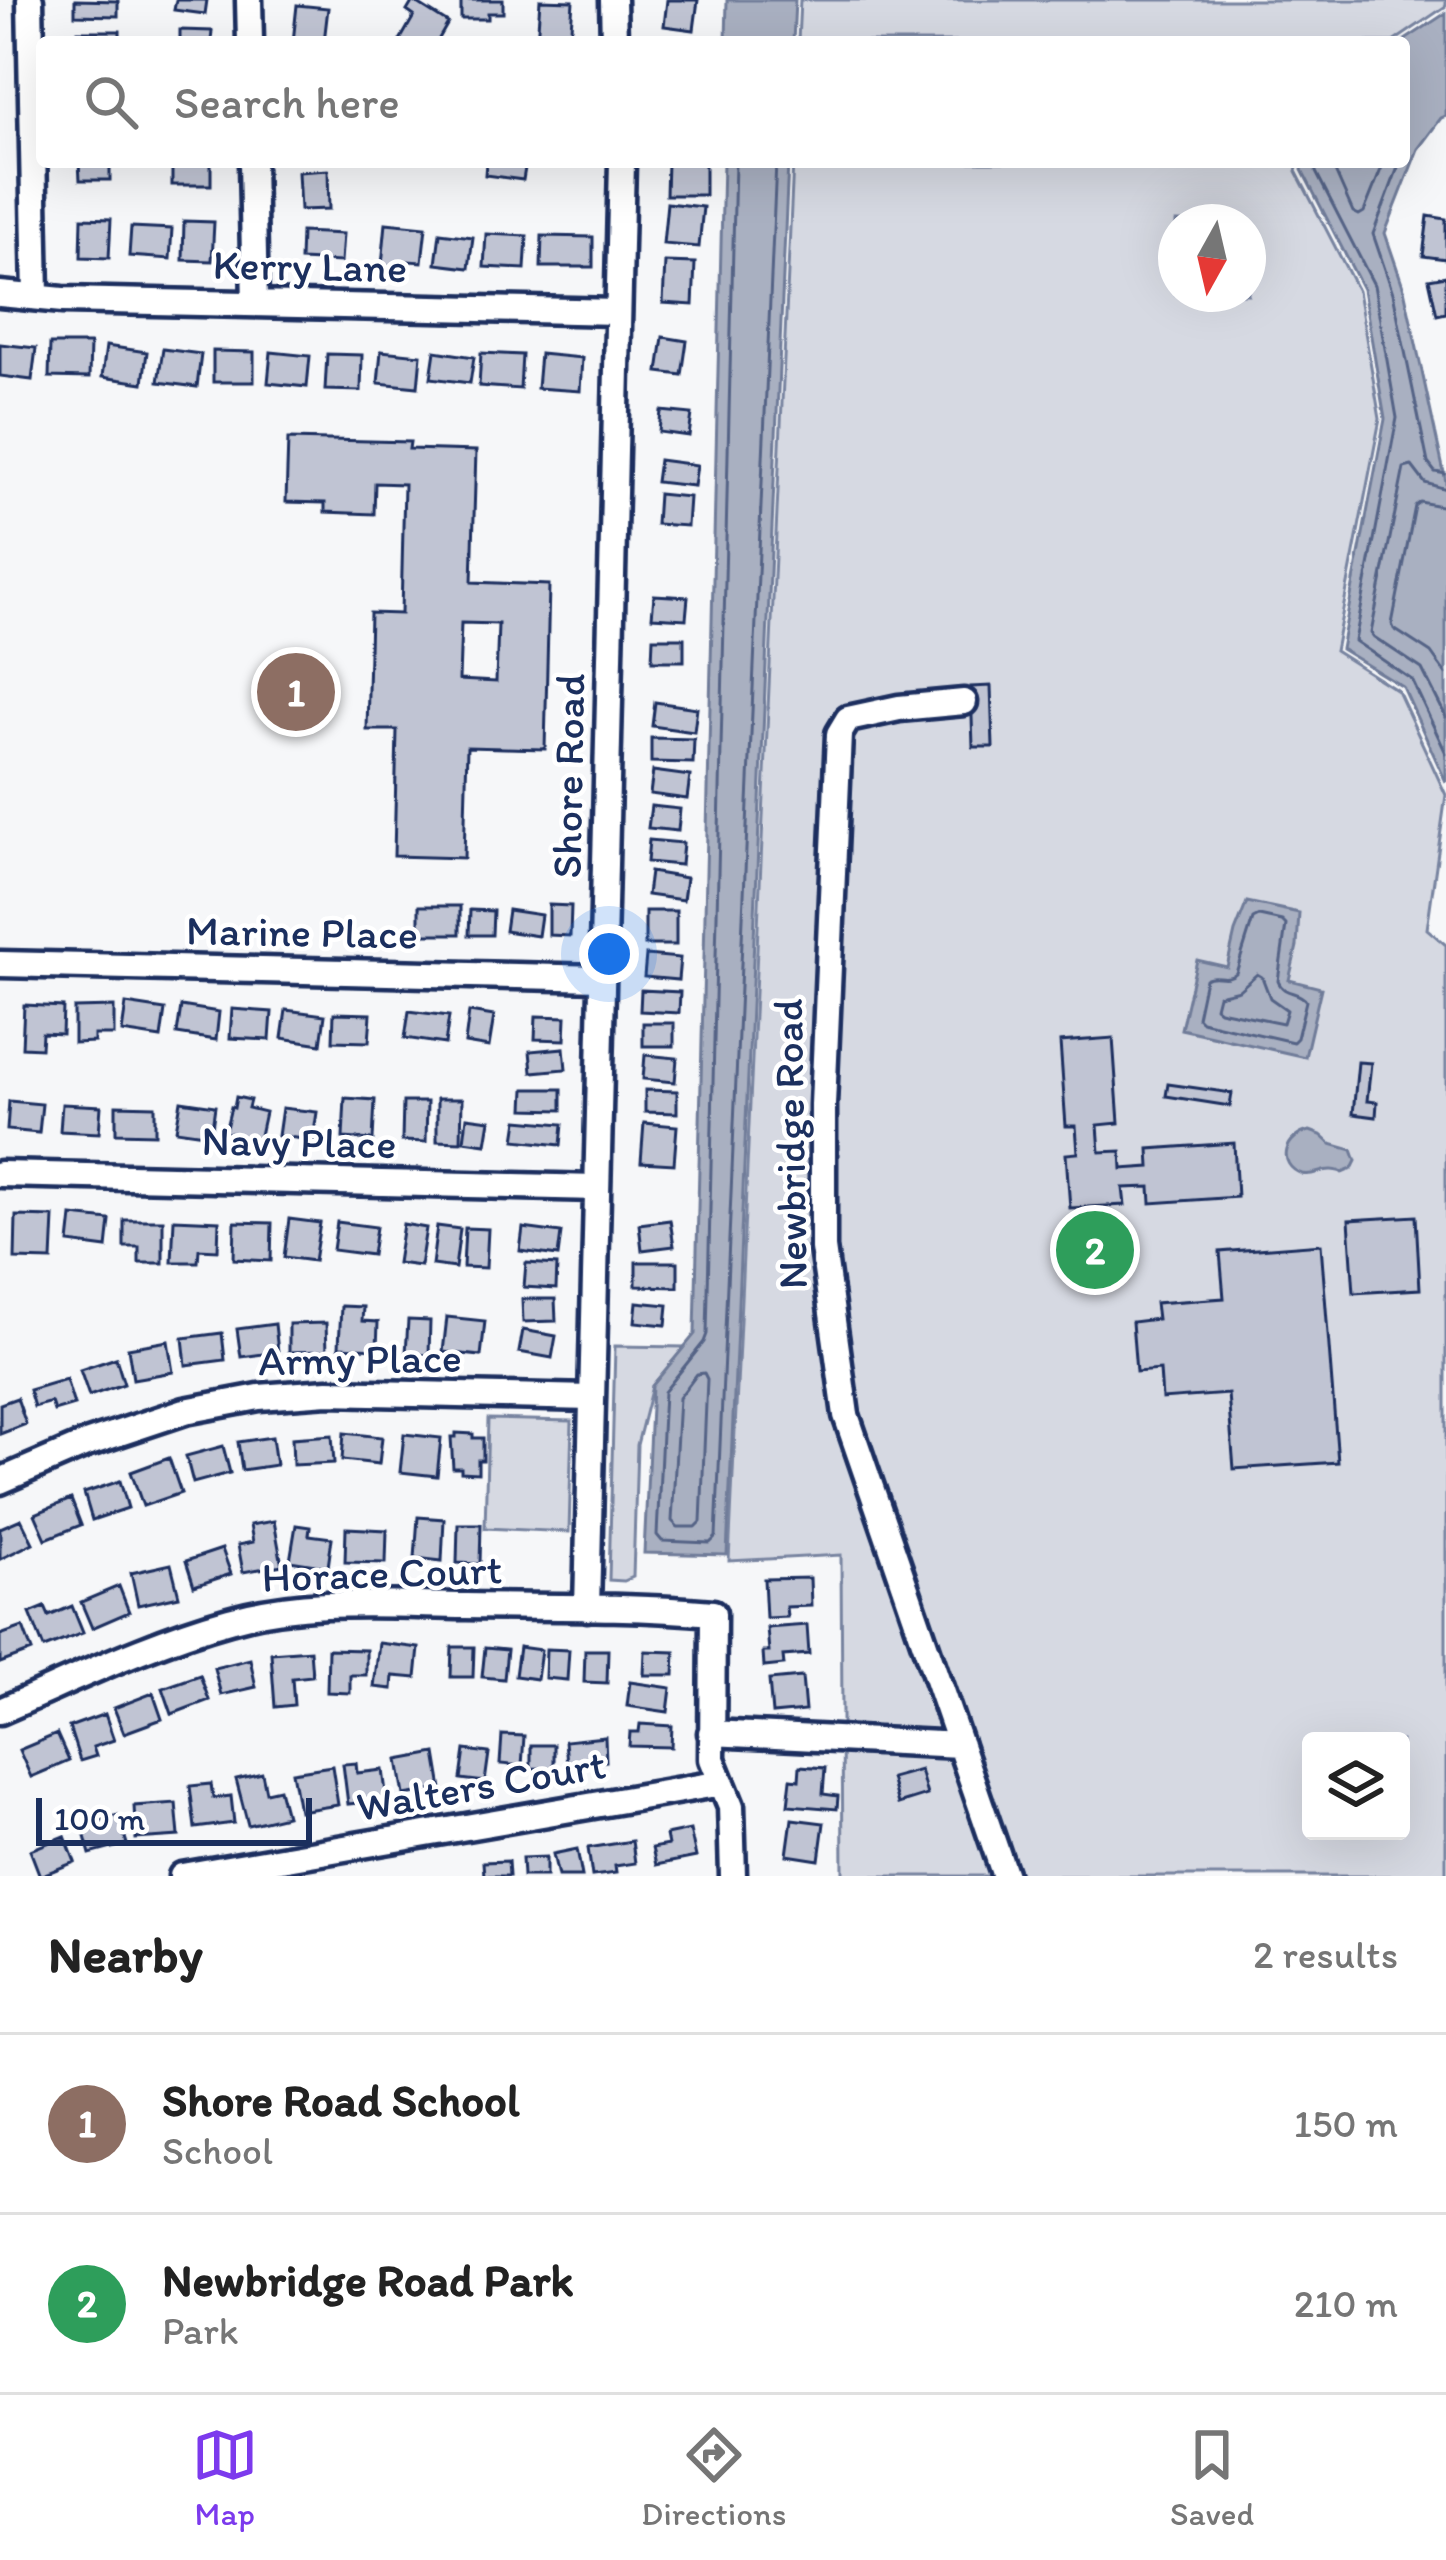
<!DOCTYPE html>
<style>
:root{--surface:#fff;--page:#f6f6f6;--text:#222;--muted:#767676;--line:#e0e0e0;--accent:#7c3aed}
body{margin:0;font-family:Itim,sans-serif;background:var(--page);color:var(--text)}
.controls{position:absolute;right:36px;bottom:36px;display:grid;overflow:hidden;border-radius:12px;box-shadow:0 12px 48px #0002}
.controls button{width:108px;height:108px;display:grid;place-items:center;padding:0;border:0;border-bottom:3px solid var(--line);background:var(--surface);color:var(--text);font:60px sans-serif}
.compass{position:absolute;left:1158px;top:204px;width:108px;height:108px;border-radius:50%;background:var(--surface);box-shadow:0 12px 48px #0002;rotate:188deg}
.scale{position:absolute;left:36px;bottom:30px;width:276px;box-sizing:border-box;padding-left:12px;border:6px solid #1b2f5e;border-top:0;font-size:33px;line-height:42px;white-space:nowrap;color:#1b2f5e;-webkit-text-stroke:9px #fff;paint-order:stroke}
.you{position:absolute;left:609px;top:954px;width:42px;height:42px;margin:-30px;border:9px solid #fff;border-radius:50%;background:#1a73e8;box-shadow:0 0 0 18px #1a73e833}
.badge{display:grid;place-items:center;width:78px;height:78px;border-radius:50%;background:var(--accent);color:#fff;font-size:39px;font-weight:700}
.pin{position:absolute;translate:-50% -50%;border:6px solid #fff;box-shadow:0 3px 12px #0006}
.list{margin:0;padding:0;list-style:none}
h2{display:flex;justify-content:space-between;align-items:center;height:156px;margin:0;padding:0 48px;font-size:51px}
h2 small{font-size:39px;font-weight:400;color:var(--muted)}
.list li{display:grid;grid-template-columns:78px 1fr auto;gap:36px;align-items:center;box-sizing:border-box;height:180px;padding:0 48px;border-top:3px solid var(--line)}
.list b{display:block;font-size:45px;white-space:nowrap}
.list p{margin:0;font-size:39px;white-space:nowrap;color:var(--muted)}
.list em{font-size:39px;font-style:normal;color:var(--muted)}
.icon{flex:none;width:66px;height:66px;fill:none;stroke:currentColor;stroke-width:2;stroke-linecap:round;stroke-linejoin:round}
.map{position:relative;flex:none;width:1446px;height:1876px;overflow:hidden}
.search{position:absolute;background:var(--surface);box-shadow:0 12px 48px #0002;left:36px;right:36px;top:36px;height:132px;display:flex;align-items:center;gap:30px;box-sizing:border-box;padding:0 42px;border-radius:12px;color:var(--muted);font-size:45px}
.sheet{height:516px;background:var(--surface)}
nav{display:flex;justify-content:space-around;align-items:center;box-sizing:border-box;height:168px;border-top:3px solid var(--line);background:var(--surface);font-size:33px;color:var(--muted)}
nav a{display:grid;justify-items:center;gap:6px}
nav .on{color:var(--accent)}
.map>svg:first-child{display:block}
.green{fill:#d6d9e2;stroke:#7884a0;stroke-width:3;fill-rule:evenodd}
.water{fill:#a9b0c1;stroke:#707c99;stroke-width:3}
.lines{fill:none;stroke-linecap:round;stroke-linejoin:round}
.shore{stroke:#546386;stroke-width:3}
.building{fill:#c0c4d3;stroke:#1b2f5e;stroke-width:3;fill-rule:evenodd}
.minor-casing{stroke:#1b2f5e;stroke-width:33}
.minor{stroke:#fff;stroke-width:24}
.labels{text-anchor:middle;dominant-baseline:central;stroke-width:9;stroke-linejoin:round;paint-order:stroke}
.street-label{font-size:42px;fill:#1b2f5e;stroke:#fff}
</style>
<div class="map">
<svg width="1446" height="1876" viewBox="0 0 1446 1876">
<rect width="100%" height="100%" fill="#f6f7f9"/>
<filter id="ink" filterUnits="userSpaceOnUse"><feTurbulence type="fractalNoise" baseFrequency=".00833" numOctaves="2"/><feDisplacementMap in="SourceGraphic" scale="24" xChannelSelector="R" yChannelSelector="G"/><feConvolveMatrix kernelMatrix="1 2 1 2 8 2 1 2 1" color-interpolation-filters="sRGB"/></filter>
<g filter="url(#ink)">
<path class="green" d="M800,0h646v6l-53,36h-595z
M793,162h506l-3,9 62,120 22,128 -45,232 63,40 48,104 -19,134 19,16v931h-603l-2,-321 -112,6zM1176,222h72v72h-72zM1311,1741h90v90h-90z
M615,1346l70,1 -33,39 -15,59 -4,132 -9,4 -15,-1z
M488,1419l84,2 -3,111 -84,-4z"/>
<path class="water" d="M727,0h68l-2,42h-67z
M1446,13v103l-5,2 -23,31 -33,84 19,56 42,193v300l-43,-95 -62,-38 44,-230 -22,-130 -61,-119 3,-8h99l-2,-120z
M723,162h65l-61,1393 -83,-2 8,-167 43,-52z
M1247,902l52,11 -2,33 -8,34 32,8 -16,69 -124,-28 16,-69 30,7 8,-35z
M1310,1131l11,4 10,9 21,6 4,11 -4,8c-19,7 -1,3 -20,1 -11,-1 -19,7 -30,4 -27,-10 -16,-39 8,-43z"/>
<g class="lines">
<path class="shore" d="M735,162l-28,1172 -3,8 -40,50 -7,143 5,6 48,2 6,-6 60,-1375
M1315,162l1,10 58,113 23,133 -42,223 57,39 34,73
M1331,162l22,50 6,3 5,-3 20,-50
M1400,162l-27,72 20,59 35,170 7,9 11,2
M1446,489l-21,-6 -13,-17 -8,2 -33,165 3,4 48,32 24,48
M1446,507l-26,-5 -5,4 -23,118 2,5 37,24 15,21
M1259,916l23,5 4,4 -8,56c6,15 21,9 28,20l-9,37 -4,4 -92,-21 -4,-4 8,-38c10,-7 20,4 31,-6l17,-54z
M1257,974l5,3 8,21 17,12 -4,13 -64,-13 -4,-3 3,-12 21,-5z
M704,1373l3,6 -6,143 -5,5h-18l-6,-6 7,-123 18,-24z"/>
</g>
<path class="building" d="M75,0l43,1v15l-43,-1z
M176,0h31l-2,14 -31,-4z
M461,0h42v13h-15v6h-27z
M540,0l33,1 -3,41h-33z
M667,0h31l-4,30 -30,-4z
M413,1l35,22 -11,19h-38l15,-26 -7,-5z
M297,5l31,3 -4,34h-31z
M180,30l32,1 -1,11h-31z
M78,31h42v11h-42z
M79,162h44v1h-13v17h-30z
M182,162h29v23h-39v-18h10z
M486,162h40l-3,18 -38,-5z
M667,162h38v33h-39z
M328,170l1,39 -29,1 -2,-38z
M667,203l36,4 -4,40 -36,-3z
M1428,216l18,3v40l-23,-3z
M82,218l29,1 -2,39 -28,-1z
M184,221l30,1 -2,39 -29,-1z
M386,223l40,4 -4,35 -13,-1v7l-27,-3z
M131,227l41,2 -2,30 -41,-3z
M301,232l42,2 -2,28 -41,-2z
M440,233l33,4 -4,31 -33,-4z
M486,234l41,2 -2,33 -41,-2z
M542,236l51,1v30h-52z
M665,262l30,1 -2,42 -30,-2z
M1446,276v37l-9,2 -8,-36z
M663,337l24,4 -5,34 -24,-3z
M0,344l36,4 -4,32 -32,-4z
M50,344h40l-1,34 -40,-1z
M106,346l41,6 -4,31 -41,-6z
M163,349l38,5 -4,33 -39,-5z
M213,351l41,1v30h-41z
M381,351l40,4 -3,32 -40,-4z
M435,351l39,6 -4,26 -39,-5z
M271,352l39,4 -3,31 -39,-4z
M481,353l41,2 -2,34 -41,-3z
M327,354l35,1 -1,36 -36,-1z
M540,354l42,4 -2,33 -43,-3z
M661,411l31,3 -3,22 -30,-4z
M288,439l122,3 -1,7 67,2 -4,131 77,3 -4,164 -78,-2 -3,111 -70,-2 3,-126h-30l3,-117 31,1 3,-130 -29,-1 -1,31 -49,-2v-9l-39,-1zM461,623l37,1 -2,58 -37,-2z
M659,460l38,5 -3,21 -38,-4z
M658,494l31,3 -2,29 -31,-2z
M654,595l34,2 -2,22 -34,-2z
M653,638h31v23h-32z
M991,686l2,61h-20l-2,-60z
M655,702l42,6 -3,24 -42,-6z
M651,738l43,1 -1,24 -42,-1z
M653,771l37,5 -3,23 -37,-5z
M651,806l29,3 -2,22 -30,-3z
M649,840l34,3 -2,22 -34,-3z
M650,872l36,6 -3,22 -36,-5z
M549,905l22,1 -1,30 -21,-1z
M419,906h41v28h-41z
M470,910l23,1 -1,24h-23z
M508,910l33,5 -3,21 -33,-5z
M645,911h31v34h-31z
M646,955l34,3 -2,22 -34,-3z
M641,990l39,2 -1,21 -39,-2z
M126,1004l39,6 -4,28 -39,-6z
M24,1005l39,2 -1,27 -20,-1 -1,15 -19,-1z
M181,1006l38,6 -3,28 -39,-6z
M114,1007v28h-20v7l-20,1v-35z
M232,1009l40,3 -2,28 -40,-2z
M286,1010l39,5 -4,29 -39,-6z
M409,1011l40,5 -4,28 -40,-6z
M469,1012l25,4 -5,31 -24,-4z
M334,1013l37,1 -2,28 -36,-1z
M536,1016l30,1 -1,23 -30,-1z
M643,1023h31v23h-31z
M1113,1038l6,85 -21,2 2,27 21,-1 1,18 28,-2 -1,-18 85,-6 3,54 -86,6 -1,-16 -27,1 2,17 -55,3 -4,-54 12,-1 -2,-27h-10l-6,-84z
M564,1048l2,21 -34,3 -2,-21z
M645,1055l32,3 -2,24 -32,-3z
M1358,1062l13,1 -4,38 10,1 -1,15 -23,-3z
M1168,1084l64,9 -2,13 -64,-10z
M525,1089h37v21l-38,-1z
M645,1090l32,1v22l-32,-1z
M236,1097l14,3 -2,8 17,4 -6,28 -34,-8 6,-25 3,1z
M345,1098l30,2 -2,40 -30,-2z
M437,1099h25l-1,43 -24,-1z
M9,1101l33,3 -3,29 -32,-3z
M181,1101l34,5 -4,29 -35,-5z
M403,1102h24l-1,40 -24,-1z
M62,1104l39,2 -2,27 -39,-2z
M116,1105l39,1v28l-39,-1z
M282,1108l35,4 -4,28 -35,-4z
M467,1117l23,3 -4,24 -22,-3z
M518,1120l45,4 -2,21 -46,-5z
M644,1123l33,3 -3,38 -33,-2z
M16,1216l38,1 -2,43 -37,-1z
M72,1216l38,4 -3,28 -38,-5z
M1416,1216l4,73 -66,4 -5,-73z
M174,1219l45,2 -1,29 -19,-1 -1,13h-26z
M289,1219l31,4 -6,38 -30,-4z
M124,1220h39v43h-24v-16h-15z
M670,1220l4,26 -32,4 -3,-26z
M235,1222l37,1 -1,38 -37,-2z
M337,1222l39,5 -4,28 -39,-5z
M403,1224l23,4 -6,38 -23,-3z
M437,1226l23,3 -5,39 -23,-3z
M465,1228l23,1 -2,39 -23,-1z
M523,1228l38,5 -3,23 -38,-5z
M1321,1244l17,218 -104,7 -6,-75 -66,5 -2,-29 -24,2 -4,-50 25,-3 -2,-16 69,-5 -4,-46z
M636,1262h42v25l-42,-1z
M526,1263l31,2 -1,24 -32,-2z
M522,1299h33l1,22 -33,1z
M637,1302l31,3 -2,20 -31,-3z
M341,1306l22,1 -1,14 16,1 -1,27 -38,-2z
M447,1317l38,4 -4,35 -38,-4z
M408,1320l22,1 -1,34 -23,-1z
M326,1323l1,28 -38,1v-28z
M275,1324l3,28 -37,5 -4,-28z
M523,1330l33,6 -4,22 -33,-6z
M222,1333l3,27 -39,5 -3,-27z
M168,1341l5,31 -40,7 -5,-31z
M116,1358l8,26 -35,12 -9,-26z
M66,1379l8,26 -20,6 -3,-9 -17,5 -5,-17z
M17,1398l9,26 -26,10v-30z
M344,1433l38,4 -3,27 -37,-4z
M456,1433l17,1v4h10v22h-5v13l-17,-1v-4h-8l-2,-31h5z
M404,1434l37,4 -4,38 -37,-4z
M332,1435l2,28 -41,2 -1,-27z
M272,1437l4,28 -34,5 -4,-28z
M223,1446l7,27 -37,10 -7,-27z
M169,1458l12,35 -38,13 -12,-34z
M120,1481l8,27 -36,12 -8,-27z
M71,1499l10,26 -35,14 -11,-25z
M418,1517l26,2 -2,42 -27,-3z
M21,1519l12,24 -33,16v-31z
M274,1521l8,44 -39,7 -5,-27 15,-3 -3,-17z
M458,1524h23l-1,40 -23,-1z
M296,1525l14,2 -1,8 23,3 -4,29 -38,-6z
M346,1528l41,2 -1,33 -41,-1z
M222,1549l9,25 -37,12 -8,-25z
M171,1564l8,32 -41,9 -7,-32z
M810,1578l1,28 -25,1 1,10 -21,1 -2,-39z
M119,1586l10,26 -37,16 -11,-26z
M72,1606l11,27 -39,15 -14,-35 15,-6 4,9z
M807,1625l2,29 -26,2 1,9 -20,2 -1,-15h6l-2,-24z
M23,1627l9,24 -32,12v-28z
M379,1643l40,5 -3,30 -23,-2 -1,13 -18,-2z
M452,1647h22l-1,30h-22z
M519,1647l22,3 -4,29 -22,-3z
M485,1648l22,2 -3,29 -22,-2z
M328,1649l38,1v25h-16v18l-23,-1z
M546,1649l23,1 -2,30 -22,-2z
M310,1650l2,26 -20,2 2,27 -19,2 -4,-54z
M585,1650h23l-1,33 -23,-1z
M645,1651l30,1 -1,23h-30z
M250,1659l6,28 -35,8 -7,-27z
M200,1675l9,25 -37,14 -9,-26z
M802,1677l3,34 -33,3 -3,-34z
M630,1682l41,6 -3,24 -41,-6z
M153,1693l9,26 -38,14 -10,-25z
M105,1714l9,26 -21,7 3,9 -16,5 -11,-34z
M640,1724l32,2 -1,21 -42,-1 1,-14h9z
M57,1734l12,27 -38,16 -12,-27z
M502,1735l22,1 -2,30 -22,-2z
M605,1737l1,24 -39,3 -2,-23z
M531,1745h23v24l-23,-1z
M465,1750l24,3 -4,29 -24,-3z
M436,1753l6,36 -38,6 -6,-35z
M356,1763l1,10 26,-3 4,30 -39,4 -5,-40z
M332,1766l6,39 -39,6 -7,-39z
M800,1766l25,2 -2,26 15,2 -1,13 -49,-4 3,-26 8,1z
M920,1770l7,25 -29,9 -7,-26z
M262,1773l4,19 13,-3 7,27 -38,9 -12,-46z
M211,1784l2,14 18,-2 3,27 -39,5 -5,-42z
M176,1803l3,33 -43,3 -2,-33z
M118,1815l9,29 -37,10 -8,-28z
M792,1819l32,4 -5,37 -32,-5z
M690,1830l6,27 -40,8 -4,-17 16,-3 -2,-10z
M65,1836l10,26 -35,14 -10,-26z
M632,1841l3,22 -20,3 1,7 -24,3 -4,-28z
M577,1849l5,27h-24l-5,-22z
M546,1857v19h-23l-1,-18z
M508,1861l1,15h-25l-1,-14z"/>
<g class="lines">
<g class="minor-casing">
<path id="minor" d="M30,0l6,296
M249,0l1,42
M613,0l1,42
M252,162l3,142
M0,294l63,6 555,12
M964,702l-65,6 -51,11 -9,15 -16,371v143l23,167 159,461
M0,964l602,14
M0,1174l597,14
M0,1481l86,-37 99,-33 74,-14 69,-5 264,6
M587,1608l35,-1446
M0,1711c75,-32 150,-69 229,-91 77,-22 158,-15 237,-14 82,1 165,0 247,7l-1,146 19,47 2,70
M711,1733l249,12
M182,1876l540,-93"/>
</g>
<use href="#minor" class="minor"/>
</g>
</g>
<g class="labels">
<g class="street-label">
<text transform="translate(310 266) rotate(1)">Kerry Lane</text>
<text transform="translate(568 776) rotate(-89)">Shore Road</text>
<text transform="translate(302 932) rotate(1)">Marine Place</text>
<text transform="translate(299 1142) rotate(1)">Navy Place</text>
<text transform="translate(790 1144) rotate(-91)">Newbridge Road</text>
<text transform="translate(360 1359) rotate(-1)">Army Place</text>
<text transform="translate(382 1573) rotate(-2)">Horace Court</text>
<text transform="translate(481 1785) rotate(-10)">Walters Court</text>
</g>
</g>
</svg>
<div class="controls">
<button><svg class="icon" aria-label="layers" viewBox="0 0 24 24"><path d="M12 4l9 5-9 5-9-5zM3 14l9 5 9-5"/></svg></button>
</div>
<svg class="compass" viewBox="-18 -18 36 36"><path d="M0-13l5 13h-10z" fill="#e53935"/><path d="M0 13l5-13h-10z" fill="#767676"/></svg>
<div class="scale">100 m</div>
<div class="you"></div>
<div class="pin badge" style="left:296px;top:692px;background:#8d6e63">1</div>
<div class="pin badge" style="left:1095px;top:1250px;background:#2e9e5b">2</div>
<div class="search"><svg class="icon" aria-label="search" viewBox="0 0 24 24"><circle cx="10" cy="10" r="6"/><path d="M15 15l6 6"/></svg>Search here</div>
</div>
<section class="sheet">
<h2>Nearby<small>2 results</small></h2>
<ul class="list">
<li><span class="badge" style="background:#8d6e63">1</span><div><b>Shore Road School</b><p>School</p></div><em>150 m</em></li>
<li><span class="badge" style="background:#2e9e5b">2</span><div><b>Newbridge Road Park</b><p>Park</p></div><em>210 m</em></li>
</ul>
</section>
<nav>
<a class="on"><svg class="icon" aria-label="map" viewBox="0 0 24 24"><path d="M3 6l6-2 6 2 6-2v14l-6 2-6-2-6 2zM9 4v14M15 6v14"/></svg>Map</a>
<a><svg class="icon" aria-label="directions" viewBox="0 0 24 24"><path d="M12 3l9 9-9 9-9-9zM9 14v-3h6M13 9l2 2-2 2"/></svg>Directions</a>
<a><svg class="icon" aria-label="saved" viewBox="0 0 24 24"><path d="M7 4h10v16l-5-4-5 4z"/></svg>Saved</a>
</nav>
